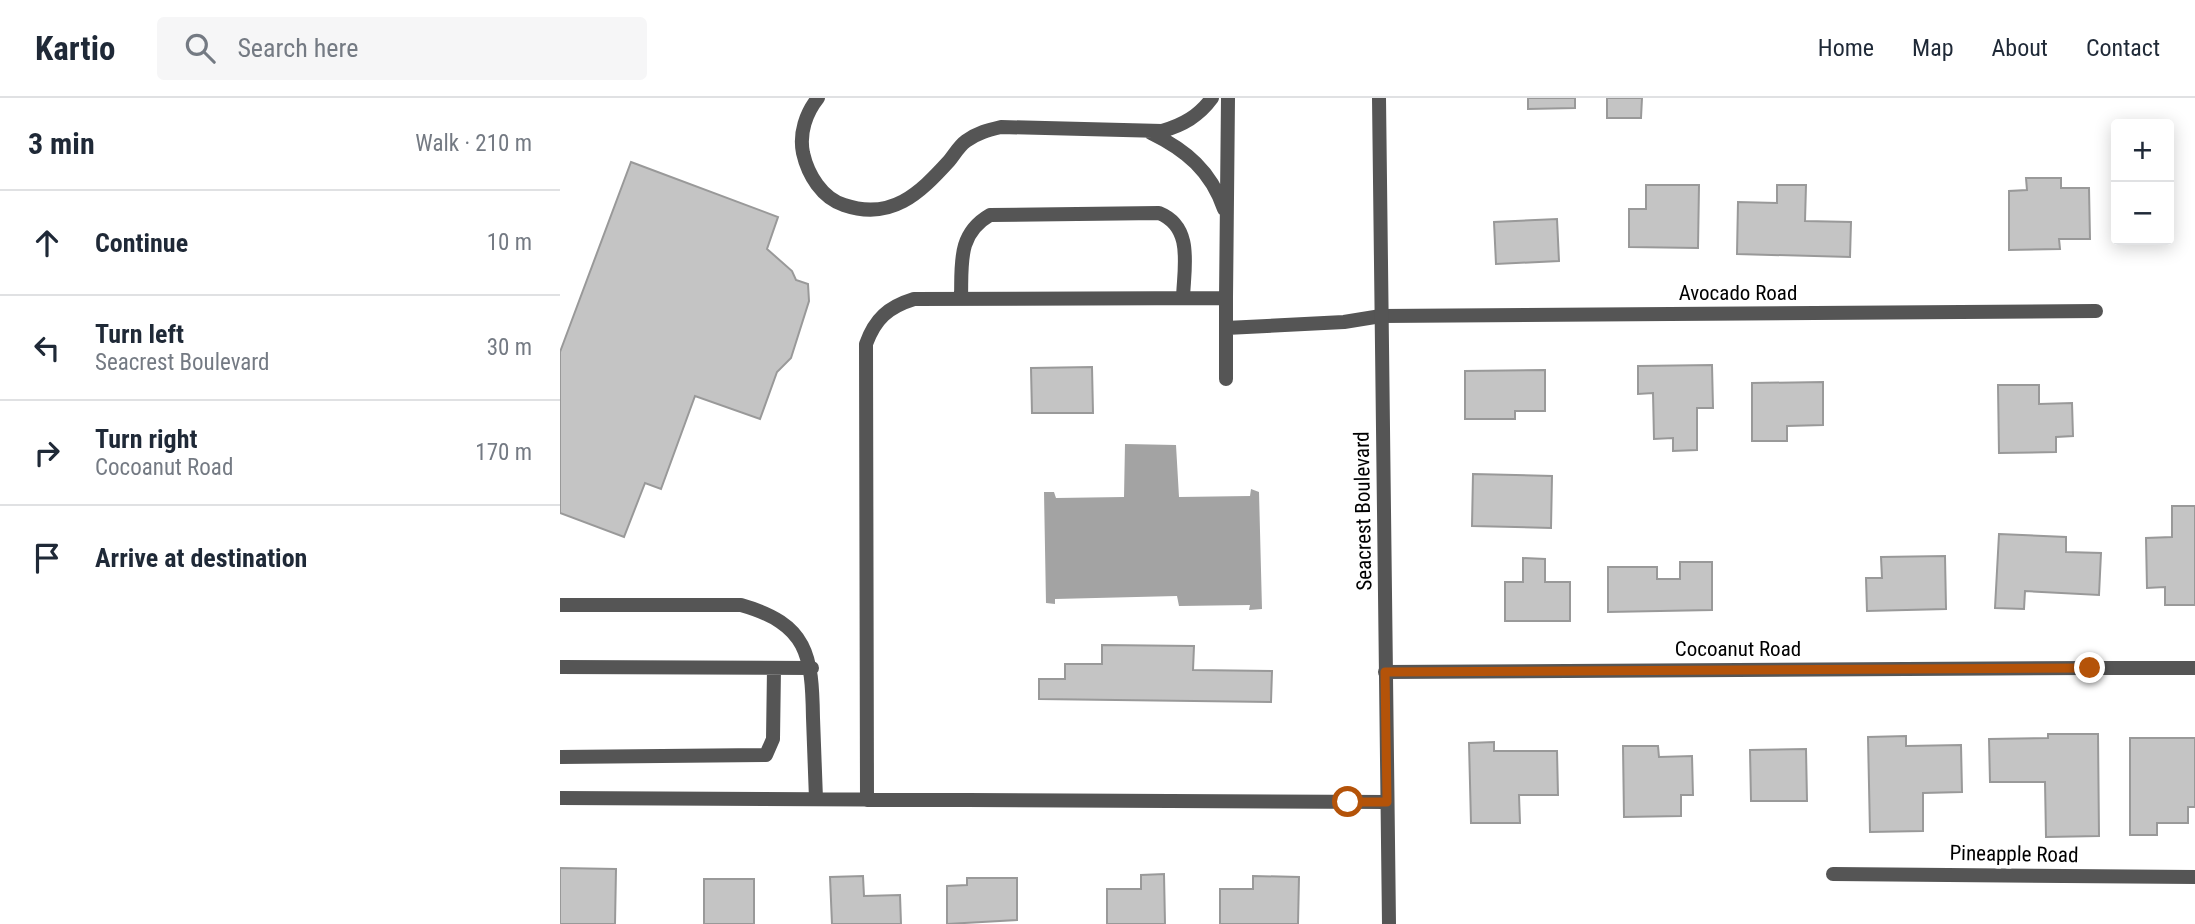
<!DOCTYPE html>
<meta charset="utf-8">
<style>
:root{--surface:#fff;--page:#f6f6f7;--text:#1f2937;--muted:#747a83;--line:#e0e1e3}
body{margin:0;font-family:"Roboto Condensed",sans-serif;background:var(--page);color:var(--text)}
.controls{position:absolute;right:21px;top:21px;display:grid;overflow:hidden;border-radius:7px;box-shadow:0 4px 18px #0003}
.controls button{width:63px;height:63px;display:grid;place-items:center;padding:0;border:0;border-bottom:2px solid var(--line);background:var(--surface);color:var(--text);font:35px sans-serif}
.stop{position:absolute;width:21px;height:21px;margin:-16px;border:5px solid #b45309;border-radius:50%;background:#fff}
.stop.end{background:#b45309;border-color:#fff;box-shadow:0 2px 7px #0008}
.list{margin:0;padding:0;list-style:none}
h2{display:flex;justify-content:space-between;align-items:center;height:91px;margin:0;padding:0 28px;font-size:30px}
h2 small{font-size:23px;font-weight:400;color:var(--muted)}
.list li{display:grid;grid-template-columns:46px 1fr auto;gap:21px;align-items:center;box-sizing:border-box;height:105px;padding:0 28px;border-top:2px solid var(--line)}
.list b{display:block;font-size:26px;white-space:nowrap}
.list p{margin:0;font-size:23px;white-space:nowrap;color:var(--muted)}
.list em{font-size:23px;font-style:normal;color:var(--muted)}
.icon{flex:none;width:38px;height:38px;fill:none;stroke:currentColor;stroke-width:2;stroke-linecap:round;stroke-linejoin:round}
.map{position:relative;flex:none;width:1635px;height:826px;overflow:hidden}
header{display:flex;align-items:center;gap:42px;box-sizing:border-box;height:98px;padding:0 35px;background:var(--surface);border-bottom:2px solid var(--line)}
header strong{font-size:33px}
nav{display:flex;gap:38px;margin-inline-start:auto;font-size:24px}
.search{width:490px;height:63px;background:var(--page);display:flex;align-items:center;gap:18px;box-sizing:border-box;padding:0 24px;border-radius:7px;color:var(--muted);font-size:26px}
main{display:flex}
aside{flex:1;background:var(--surface)}
.map>svg:first-child{display:block}
.water{fill:#a3a3a3}
.building{fill:#c4c4c4;stroke:#999;stroke-width:2}
.lines{fill:none;stroke-linecap:round;stroke-linejoin:round}
.service{stroke:#555;stroke-width:14}
.minor{stroke:#555;stroke-width:14}
.tertiary{stroke:#555;stroke-width:14}
.route{stroke:#b45309;stroke-width:9}
.labels{text-anchor:middle;dominant-baseline:central;stroke-width:7;stroke-linejoin:round;paint-order:stroke}
.street-label{font-size:21px;fill:#000;stroke:#fff}
</style>
<header>
<strong>Kartio</strong>
<div class="search"><svg class="icon" aria-label="search" viewBox="0 0 24 24"><circle cx="10" cy="10" r="6"/><path d="M15 15l6 6"/></svg>Search here</div>
<nav><a>Home</a><a>Map</a><a>About</a><a>Contact</a></nav>
</header>
<main>
<aside>
<h2>3 min<small>Walk · 210 m</small></h2>
<ul class="list">
<li><svg class="icon" aria-label="ahead" viewBox="0 0 24 24"><path d="M12 20V5M6 11l6-6 6 6"/></svg><div><b>Continue</b></div><em>10 m</em></li>
<li><svg class="icon" aria-label="left" viewBox="0 0 24 24"><path d="M17 20v-9H6M10 6l-5 5 5 5"/></svg><div><b>Turn left</b><p>Seacrest Boulevard</p></div><em>30 m</em></li>
<li><svg class="icon" aria-label="right" viewBox="0 0 24 24"><path d="M7 20v-9h11M14 6l5 5-5 5"/></svg><div><b>Turn right</b><p>Cocoanut Road</p></div><em>170 m</em></li>
<li><svg class="icon" aria-label="arrive" viewBox="0 0 24 24"><path d="M6 21V4h12l-3 4 3 4H6"/></svg><div><b>Arrive at destination</b></div></li>
</ul>
</aside>
<div class="map">
<svg width="1635" height="826" viewBox="0 0 1635 826">
<rect width="100%" height="100%" fill="#fff"/>
<path class="water" d="M565,346l51,1 3,52 71,-1 1,-7 8,3 3,117 -13,1 1,-5 -71,1 -2,-10 -122,3v5l-9,-1 -2,-111h10l2,6 68,-1z"/>
<path class="building" d="M968,0h47v10l-47,1z
M1047,0h35l-1,20h-34z
M71,64l147,55 -11,32 25,22 4,9 12,4 1,17 -18,57 -14,14 -17,47 -65,-23 -34,93 -16,-6 -21,54 -64,-24v-161z
M1466,80h35v10h28l1,51h-31l1,10 -51,1v-59l18,-1z
M1086,87h53l-1,63 -69,-1v-38h17z
M1217,87h29l-1,36 46,1 -1,35 -113,-3 1,-52 39,1z
M997,121l2,42 -63,3 -2,-42z
M1152,267l1,43h-16v42l-24,1v-13l-19,1 -1,-46 -15,1v-28z
M532,269l1,46h-61l-1,-45z
M985,272v41h-30v8h-50v-48z
M1263,284v43l-36,1v15h-35v-58z
M1438,287h41v19l33,-1 1,33 -17,1v15l-57,1z
M913,376l79,2 -1,52 -79,-2z
M1612,408h23v99h-30v-18l-18,1 -1,-50 26,-1z
M1439,436l67,3v15l35,1 -2,42 -74,-4 -1,18 -29,-1z
M1385,458l1,53 -79,2 -1,-33h16l-1,-21z
M963,460l22,1v23h25v39h-65v-39h18z
M1120,464h32v48l-104,2v-45h49v12h23z
M542,547l92,1 -1,24 79,1 -1,31 -232,-3v-20h26v-15h37z
M1488,636h50l1,102 -53,1 -1,-55h-55l-1,-43 59,-1z
M1346,638v10l55,-1 1,47 -39,1v38l-53,1 -2,-95z
M1570,640h65v69h-7v16h-31v12h-27z
M934,644v9h63l1,44h-39l1,28h-49l-2,-80z
M1063,648h35l1,11 33,-1 1,39h-12v21l-57,1z
M1246,651l1,52h-56l-1,-51z
M0,770l56,1 -1,55h-55z
M604,776l1,50h-58v-35h34v-14z
M303,778l1,20 36,-1 1,29h-69l-2,-47z
M693,778l46,1 -1,47h-78v-35h33z
M407,780h50v42l-70,4v-38l20,-1z
M144,781h50v45h-50z"/>
<g class="lines">
<path class="service" d="M258,0c-12,15 -19,35 -15,55 5,22 19,45 41,52 47,16 75,-11 105,-44 5,-6 10,-15 17,-20 11,-8 22,-11 35,-14l161,4c21,-6 37,-15 50,-33
M591,35c35,17 60,38 73,76
M401,200c1,-34 -4,-64 29,-83l169,-2c35,14 25,54 24,85
M666,200l2,-200
M666,230l118,-6 37,-6
M0,507h181c67,19 71,50 72,113 1,27 2,54 3,81
M0,569l252,1
M1530,570h105
M0,659l206,-2 7,-16 1,-71
M0,700l827,4
M307,702l-1,-456c9,-25 22,-37 48,-45l312,-1v81
M1273,776l362,3"/>
<path class="minor" d="M821,218l715,-5
M825,574l705,-4"/>
<path class="tertiary" d="M819,0l10,826"/>
</g>
<g class="lines">
<path class="route" d="M788,704h39l-2,-130 705,-4"/>
</g>
<g class="labels">
<g class="street-label">
<text x="1178" y="195">Avocado Road</text>
<text transform="translate(803 413) rotate(-91)">Seacrest Boulevard</text>
<text x="1178" y="551">Cocoanut Road</text>
<text transform="translate(1454 756) rotate(1)">Pineapple Road</text>
</g>
</g>
</svg>
<div class="controls">
<button>+</button>
<button>−</button>
</div>
<div class="stop" style="left:788px;top:704px"></div>
<div class="stop end" style="left:1530px;top:570px"></div>
</div>
</main>
